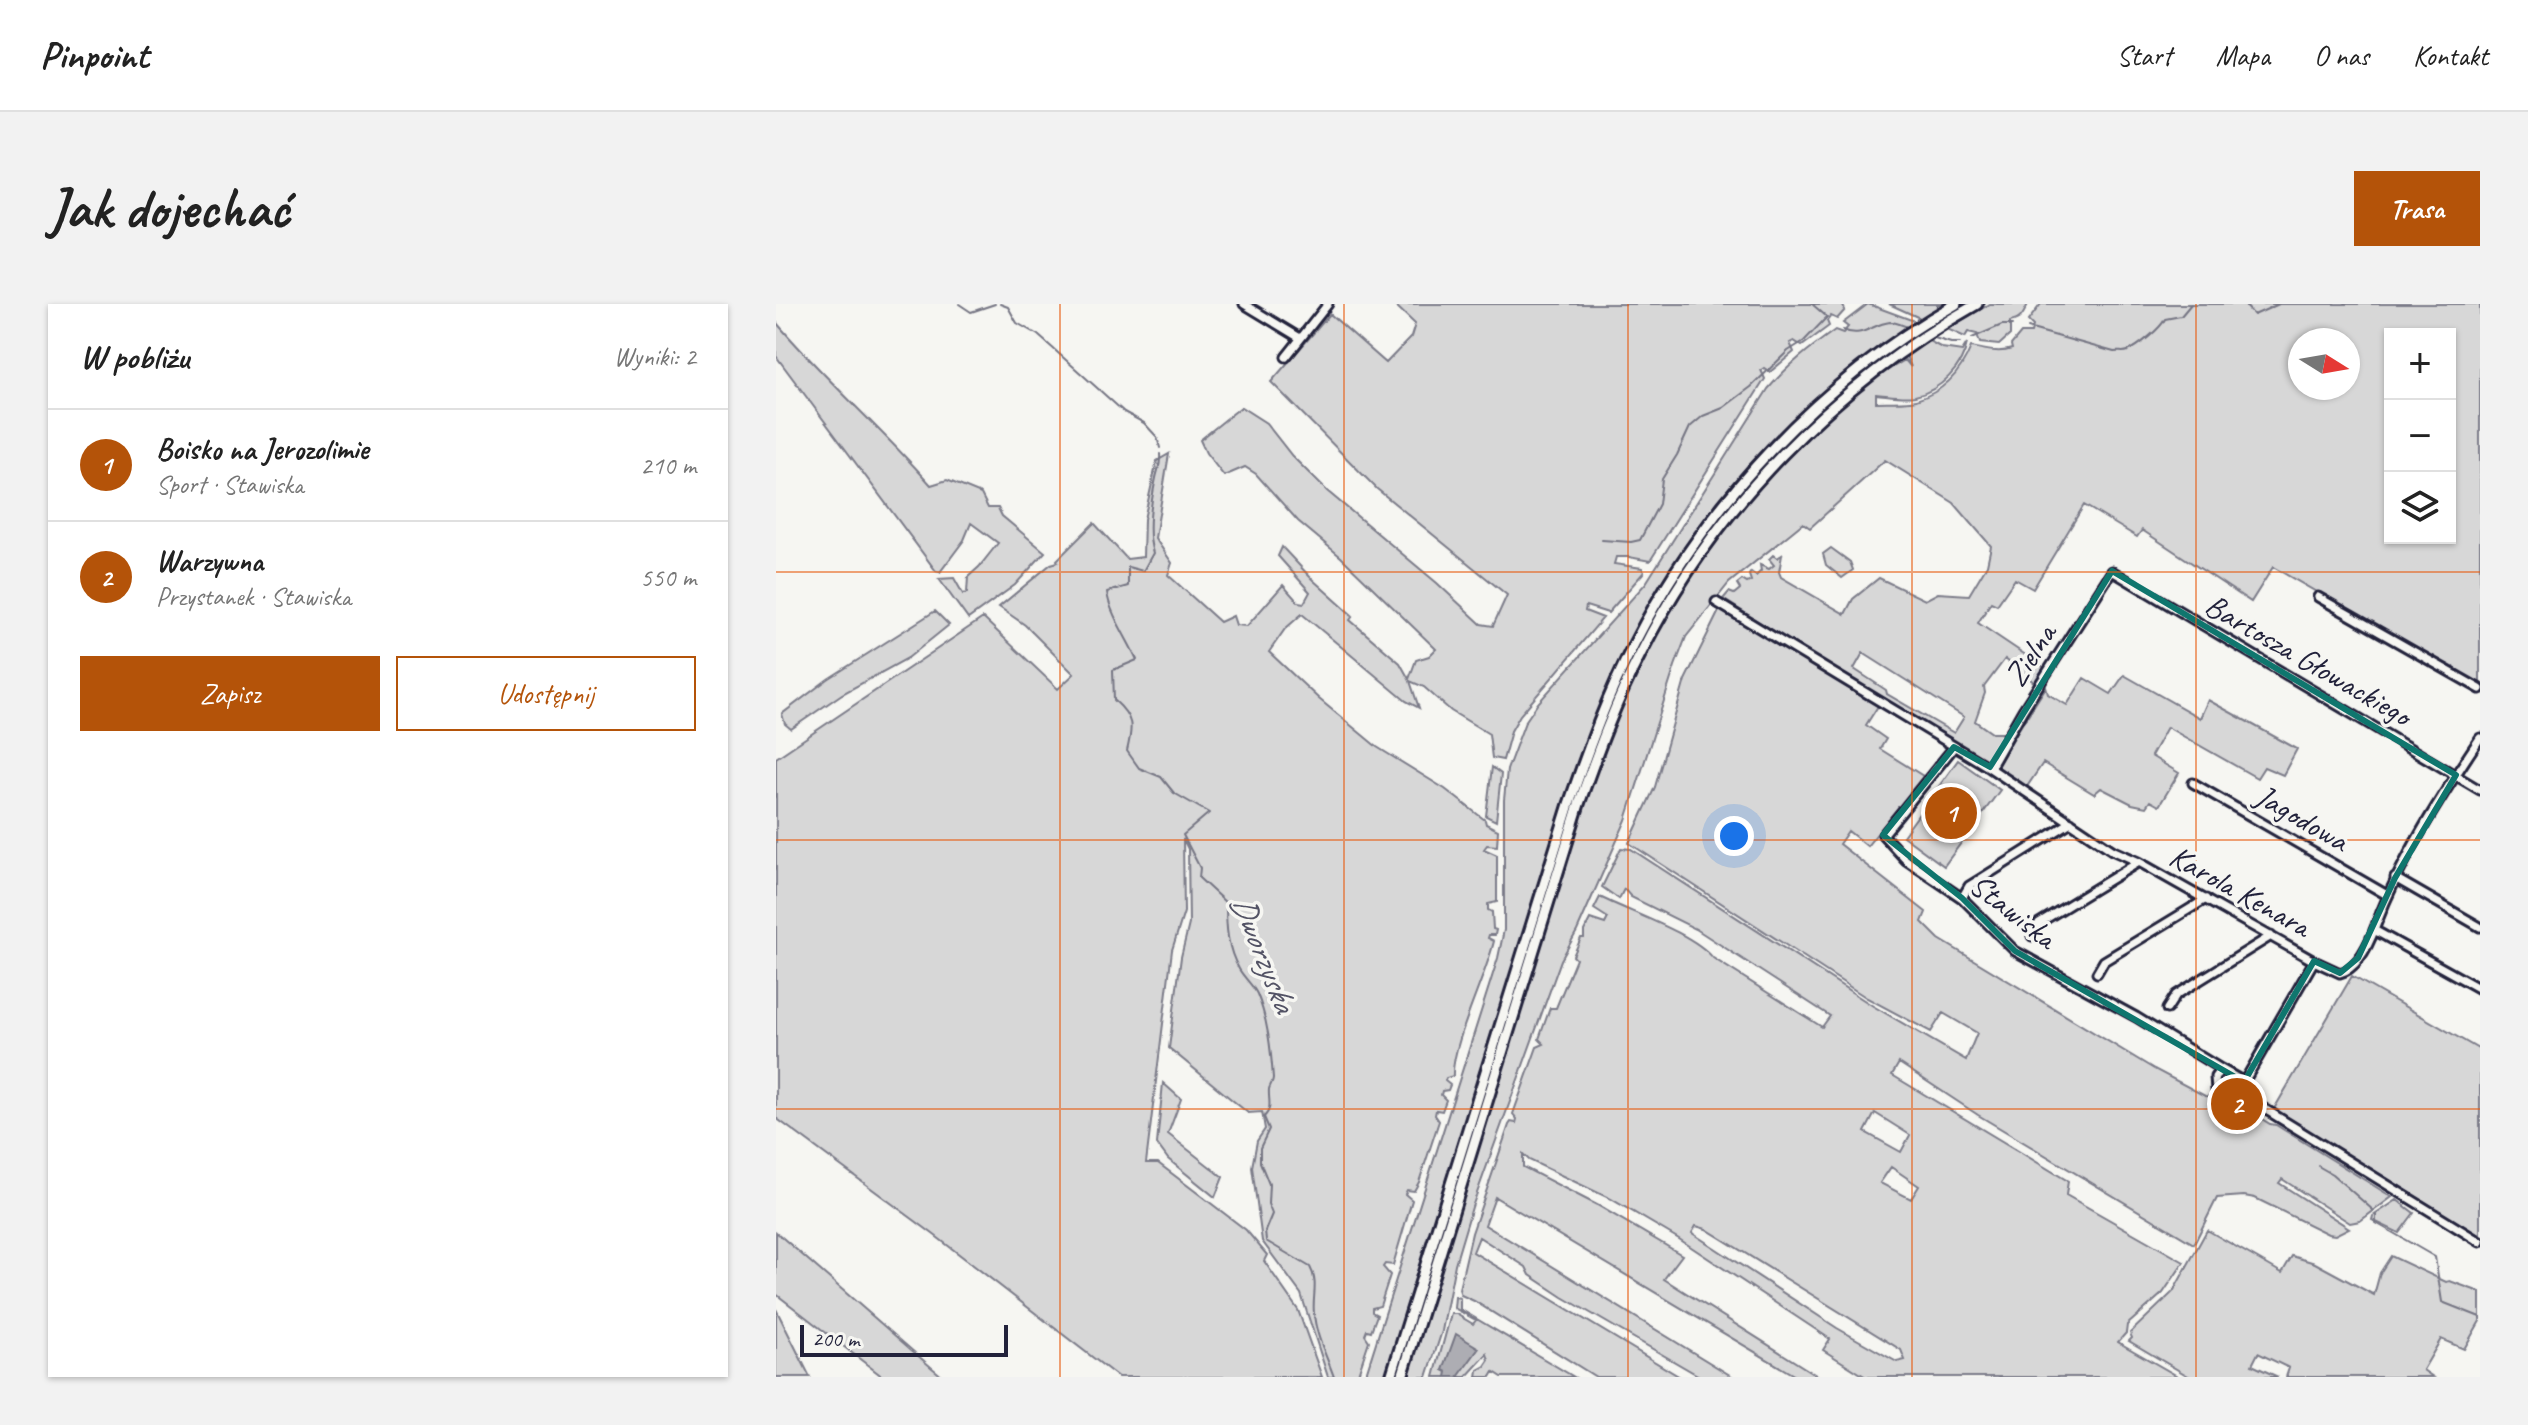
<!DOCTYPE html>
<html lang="pl">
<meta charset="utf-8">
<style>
:root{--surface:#fff;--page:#f2f2f2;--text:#222;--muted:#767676;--line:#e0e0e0;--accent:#b45309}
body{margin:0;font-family:Caveat,sans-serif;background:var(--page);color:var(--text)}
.controls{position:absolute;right:24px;top:24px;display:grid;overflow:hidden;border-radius:0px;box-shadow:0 2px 6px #0004}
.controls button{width:72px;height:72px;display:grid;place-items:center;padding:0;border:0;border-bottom:2px solid var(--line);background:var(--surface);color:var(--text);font:40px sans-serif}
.compass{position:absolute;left:1512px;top:24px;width:72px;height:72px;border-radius:50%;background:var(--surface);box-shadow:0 2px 6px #0004;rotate:101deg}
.scale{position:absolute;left:24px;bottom:20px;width:208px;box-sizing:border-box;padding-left:8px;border:4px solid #22223b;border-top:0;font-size:22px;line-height:28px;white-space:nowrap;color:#22223b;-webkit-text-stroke:6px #f6f6f2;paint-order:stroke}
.you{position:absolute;left:958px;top:532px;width:28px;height:28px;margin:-20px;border:6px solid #fff;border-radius:50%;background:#1a73e8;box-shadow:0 0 0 12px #1a73e833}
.badge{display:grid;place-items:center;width:52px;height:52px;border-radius:50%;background:var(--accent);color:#fff;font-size:26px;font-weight:700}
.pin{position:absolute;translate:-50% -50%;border:4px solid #fff;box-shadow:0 2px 8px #0006}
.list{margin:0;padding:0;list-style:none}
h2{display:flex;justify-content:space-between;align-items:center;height:104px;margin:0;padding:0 32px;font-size:34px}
h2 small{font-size:26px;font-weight:400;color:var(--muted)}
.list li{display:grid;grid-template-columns:52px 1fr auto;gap:24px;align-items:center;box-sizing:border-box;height:112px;padding:0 32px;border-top:2px solid var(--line)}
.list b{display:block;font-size:30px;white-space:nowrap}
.list p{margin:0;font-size:26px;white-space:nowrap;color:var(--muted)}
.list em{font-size:26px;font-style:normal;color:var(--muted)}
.actions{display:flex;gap:16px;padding:24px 32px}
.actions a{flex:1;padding:18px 0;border:2px solid var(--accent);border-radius:0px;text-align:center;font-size:28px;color:var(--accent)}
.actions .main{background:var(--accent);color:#fff}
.icon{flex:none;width:44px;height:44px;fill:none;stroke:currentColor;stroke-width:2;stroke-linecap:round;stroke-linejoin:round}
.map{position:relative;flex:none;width:1704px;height:1073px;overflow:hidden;border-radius:0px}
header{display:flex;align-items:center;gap:48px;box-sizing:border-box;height:112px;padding:0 40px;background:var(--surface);border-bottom:2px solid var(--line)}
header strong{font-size:38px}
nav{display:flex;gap:44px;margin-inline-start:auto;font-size:28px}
.intro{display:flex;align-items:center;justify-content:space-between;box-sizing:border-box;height:192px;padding:0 48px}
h1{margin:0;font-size:56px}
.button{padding:20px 36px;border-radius:0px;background:var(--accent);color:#fff;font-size:28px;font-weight:700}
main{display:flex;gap:48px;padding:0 48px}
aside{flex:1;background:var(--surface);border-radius:0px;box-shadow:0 2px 6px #0004}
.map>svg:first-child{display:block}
.green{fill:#d7d7d7;stroke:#7c7c89;stroke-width:2;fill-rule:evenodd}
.water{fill:#adadb3;stroke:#757583;stroke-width:2}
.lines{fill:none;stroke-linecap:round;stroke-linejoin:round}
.stream{stroke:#757583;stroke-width:2}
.minor-casing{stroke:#22223b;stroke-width:13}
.major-casing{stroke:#22223b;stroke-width:15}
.minor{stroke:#f6f6f2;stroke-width:7}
.major{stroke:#f6f6f2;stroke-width:9}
.marked{fill:none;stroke:#0f766e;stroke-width:6;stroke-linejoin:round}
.grid{fill:none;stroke:#e8590c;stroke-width:2;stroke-opacity:0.55}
.labels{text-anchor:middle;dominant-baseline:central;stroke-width:7;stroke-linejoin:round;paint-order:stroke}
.street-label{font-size:32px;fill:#22223b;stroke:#f6f6f2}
.water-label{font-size:34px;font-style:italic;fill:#535365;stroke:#f6f6f2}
</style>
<header>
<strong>Pinpoint</strong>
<nav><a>Start</a><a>Mapa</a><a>O nas</a><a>Kontakt</a></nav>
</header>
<div class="intro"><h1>Jak dojechać</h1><a class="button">Trasa</a></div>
<main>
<aside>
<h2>W pobliżu<small>Wyniki: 2</small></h2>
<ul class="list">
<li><span class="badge">1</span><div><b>Boisko na Jerozolimie</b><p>Sport · Stawiska</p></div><em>210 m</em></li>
<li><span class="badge">2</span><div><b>Warzywna</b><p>Przystanek · Stawiska</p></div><em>550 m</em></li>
</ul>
<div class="actions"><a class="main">Zapisz</a><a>Udostępnij</a></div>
</aside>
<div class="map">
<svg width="1704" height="1073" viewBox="0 0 1704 1073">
<rect width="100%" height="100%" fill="#f6f6f2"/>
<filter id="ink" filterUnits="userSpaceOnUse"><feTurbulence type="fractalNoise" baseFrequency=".0125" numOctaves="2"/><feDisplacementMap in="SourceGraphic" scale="16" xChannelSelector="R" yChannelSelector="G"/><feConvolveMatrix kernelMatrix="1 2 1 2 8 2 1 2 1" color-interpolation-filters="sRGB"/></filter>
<g filter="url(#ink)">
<path class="green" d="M618,0h448l3,6 -8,9 -6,-3 -4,5 2,5 -27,20 -8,-5 -4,2 4,9 -24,20 -6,-4 -3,2 4,9 -115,182 -21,-4h-13l-2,7 28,4 2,4 -36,41 -22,-7 -1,5 18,7 -83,97 -9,16 -8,29 -11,-2 -3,-24 -38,-23 -27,-24 -14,-6 9,27 -13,-7 -104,-87 -17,15 -16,23 50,47 58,48 68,42 40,31 1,4 12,6 -1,16 -10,-1 -3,4 13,6v47l-9,2v6l4,2 1,17 3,1 -1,5h-6l-1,3 6,3c-8,35 -43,105 -41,135l-7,2 -1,3 5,4 -2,5 -6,1 -1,4 5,5 -4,11 -6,-1 -1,5 4,6 -20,61 -5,9 -7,-1 -2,4 7,6 -19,65 -8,-1 -2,3 7,8 -10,31 -8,2v4l5,3 -6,16 -4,-1 -2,5 4,6 -12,36h-29l-27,-83 -39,-53 -10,-74 5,-26 8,-12 -3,-17 -14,1 -79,-65 12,-91 8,-33 -1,-75 -5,-10 1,73 -12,38 -26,213h12l88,67 21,25 -3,6 34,49 24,67h-204l-185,-143 -157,-116v-360l207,-140 75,71 16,-15 -49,-49 -26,-18 52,-43 7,-2 -1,-2 37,-37 33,36 16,-2 1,-38 13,-58 12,-7 -14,84 17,25 -4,12 52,47 13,-6 3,9 11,1 36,-41 15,17 6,1 6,-11 -32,-36 4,-9 30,32 41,37 -3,4 50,43 9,16 7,-19 13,-4 7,-7 -95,-92 -43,-36 -42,-47 -11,-7 -21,9 -18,-23 -6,-13 41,-33 25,16 26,33 35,35 110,92 44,41 12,2 14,-31 -130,-106 -106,-107 59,-68 56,49 25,-26 4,-13z
M1092,0l49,18c-23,16 -47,32 -69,50 -92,77 -169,171 -223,278 -24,47 -41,97 -59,146l-180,581h-21l133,-419 6,-28v-130l3,-30 18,-48 13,-19 108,-120 122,-194c20,-24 42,-41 67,-59l8,3 5,-6 -5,-4z
M1113,0h58l-25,15z
M1214,0h38c-5,11 -7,16 -18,18v13l-11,10 -19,-2 -3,-9 -9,-2 -3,5 -18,-8z
M1265,0h439v382l-207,-119 -22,35 -109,-72 -5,7 -53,-32 -51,84 -18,-10 -18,26 -6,-3 -13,21 67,45 -10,15 -30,-24 -21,28 1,6 -10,28 17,12h12l-11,22 -6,6 -4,-1 -73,-43 -187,-118 6,-7 5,2 6,-5 -3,-5 5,-4 5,3 4,-2 -2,-6 2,-3 5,4 5,-5 -1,-6 9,4 5,-4 -5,-6 4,-4 4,3 5,-3 -3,17 2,5 64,37 8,-15 26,-21 46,22 13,-7 31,2 18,-30 4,-19 -37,-43 -69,-43 -75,68 -7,-5 -74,60 -43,54 -11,29 -49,154 -49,111 -16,29 -89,247 -17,57 -13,67 -15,46h-21l185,-594c24,-63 49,-126 84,-184 54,-88 125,-161 205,-227l1,2 24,-14 6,7 -5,-11 23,-15 13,7 20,3 5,-8c-4,24 -27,48 -52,53 -12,2 -27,-1 -39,-2v8c12,-1 28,1 40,-2 27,-8 45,-28 55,-53 13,2 27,7 41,2l-1,-4 10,-12h10l2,-7 -5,-5zM1614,30h60v204h-60zM1524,36h48v48h-48zM1087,349l101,64 -10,16 -67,-39 -1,-4 -32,-21z
M0,18c49,58 106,107 155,163l16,-5 34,14 7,14h10l4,8 43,36 -30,33 -47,34 -29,-40 15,-1 9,16 4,-1 1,-16 11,-10 19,-24 -27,-20 -7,17 -24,32 -4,-1 -160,-215z
M1055,244l19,14 3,8 -11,8 -16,-13 -3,-11z
M944,305l158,97 -12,19 20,14 -6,10 43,27 -56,70 -19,-15 -9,13 87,68 -4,10 17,17 215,130 51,27 13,1 6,5 20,6 26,16 6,1 116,72 -32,24 -10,2 -68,-44 -3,4 70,45 -14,7 -7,-1 -73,-36 -11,-2 -27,2 -23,46 -216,-129 -79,-52 -7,12 176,106 -2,14 118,67 -21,31 -36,32 -1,8 -8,9 61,35h-313l-43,-27 7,-11 -151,-100 -68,-40 -82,-39 -6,-6v13l74,38 85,50 -18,24 155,98h-22l-302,-180 -10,28 248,152h-32l-138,-80 -33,-22 -4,-8 -47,-30 -6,15 207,125h-84l-122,-76 -13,-6 -2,-6 13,-56 37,-108 2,-3 5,1 1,-4 -4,-5 24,-67 7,-3 -5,-5 11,-31h6l20,-49 -3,-3 8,-18h3v-7l6,-12 15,5 3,-6 -14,-9 6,-12c29,15 93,36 113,61l109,69 8,-11 -134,-87 -65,-32 -7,-8 -5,10 -17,-12 19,-39 10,1 242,157 93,54 11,-27 -34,-20 -12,19 -64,-34 -238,-155 26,-56 30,-107zM1099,809l35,22 -9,17 -36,-20zM1115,863l28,19 -8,13 -31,-16zM920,922l10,3 195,121 4,10 -8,2 -60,-34 -145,-95z
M159,307l14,14 -41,33 -66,36 -51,35 -6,-5 -3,-10 46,-35z
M1348,371l76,43 8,-18 89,49 -14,26 -19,-8 -7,11 -90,-51 -16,29 28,17 -20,33 -9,-5 -4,6 -14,-3 -31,-16 -7,6 -51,-31 -17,25 -28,-20 -1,-5 49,-76 2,7 19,11 17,-27 27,16z
M1182,456l42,30 -56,76 -41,-30z
M716,463l9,7 -5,47 -10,-5z
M1576,672l128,74v186l-206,-127z
M387,779l18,16 -13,35 55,43 -8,20 -47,-38 -11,-15z
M1621,896l17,13 -15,20 -27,-13 1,-4z
M1431,926l75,43 10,-17 23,7 59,32 6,-22 11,-17 55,26 4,-1 30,11v29l-16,28 -23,-10 -18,31 10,7h-147l3,-9 -31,-15 -6,12 26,12h-88l-61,-36 3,-3 -2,-5 43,-41z
M0,928l155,135 12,10h-60l-107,-83z
M679,993l5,1v11l114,68h-72l-8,-5 -3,5h-14l1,-7 7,-4 4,-6 -2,-6 -21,23h-32l17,-63h5l17,10 3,-4 -22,-12z
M0,1005l34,68h-34z"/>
<path class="water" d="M680,1030l23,14 -21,29h-12l1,-5 -4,-2z"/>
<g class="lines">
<path class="stream" d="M183,0l12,8 24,-8
M224,0l8,3 9,16 21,12 86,77 20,11 13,14 3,11
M1468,0l10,11 25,-11
M1252,24l86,24c5,-1 10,1 14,-1 10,-4 33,-23 37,-32l16,-3 10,-12
M1067,26c19,9 29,-6 47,-8 7,0 14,4 20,6
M1155,33l20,6h9
M1196,34l30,-13h10
M384,150c1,10 -2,15 -4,24 -5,23 -10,53 -3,75l-10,18 -15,-4v19l-21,6c2,20 21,48 30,68l-24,10 1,30c20,18 19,26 13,51l12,17 22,9 13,16 35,20 -26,22 17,33 -1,10 27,25c0,24 1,45 13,66 5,9 14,16 18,25 11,26 14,56 16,84 0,4 -3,7 -4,11 -1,11 4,19 -5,28l5,12 -9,19v14l9,22 -1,20 4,10 -7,17 1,10 44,26c9,16 2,30 4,46 1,21 13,44 20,64
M826,236l29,2 9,-2 19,-36 3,-25 15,-24 13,-28 13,-11 20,-8 28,-21 37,-36 16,-10 23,-24 -15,-13
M1542,862l14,8 42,37
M1600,911v8l59,34 7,45 38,15"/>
<g class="minor-casing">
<path id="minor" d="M468,0l56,34
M510,53l42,-53
M1542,293l162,92
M940,298l274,166 122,82 27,12 175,99 26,12c18,-5 30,-31 36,-48 25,-66 64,-127 104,-187
M1178,443l-71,88 23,25 56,38 53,53 121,66 85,52
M1214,464l33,-58 89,-139 368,219
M1417,479l194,112
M1619,574l85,49
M1186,594l7,-12 13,-8 89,-56
M1598,626l106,59
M1256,632l7,-13 100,-61
M1321,669l7,-12 102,-62
M1391,705l9,-14 95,-59
M1468,778l70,-121
M1489,806l-49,-20 -1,-13 6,-8 23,13 2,11 9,10 225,139"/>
</g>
<g class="major-casing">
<path id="major" d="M615,1073l178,-573c19,-55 39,-110 66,-162 71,-139 185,-261 321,-338
M626,1073l177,-573c18,-51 37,-103 62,-151 74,-147 193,-268 336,-349"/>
</g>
<use href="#minor" class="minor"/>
<use href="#major" class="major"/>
</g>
</g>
<path class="marked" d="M1336,267l344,204 -61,103 -37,80 -18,15 -26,-12 -70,121 -229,-131 -53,-53 -79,-63 71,-88 36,20z"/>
<path class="grid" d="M284,0v1073M568,0v1073M852,0v1073M1136,0v1073M1420,0v1073M0,268h1704M0,536h1704M0,805h1704"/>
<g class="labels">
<g class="street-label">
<text transform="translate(1254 351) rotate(-57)">Zielna</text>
<text transform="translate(1532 356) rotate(30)">Bartosza Głowackiego</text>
<text transform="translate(1526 514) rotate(30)">Jagodowa</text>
<text transform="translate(1464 587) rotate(29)">Karola Kenara</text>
<text transform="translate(1237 607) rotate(38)">Stawiska</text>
</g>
<g class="water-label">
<text transform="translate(488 649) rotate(68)">Dworzyska</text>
</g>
</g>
</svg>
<div class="controls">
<button>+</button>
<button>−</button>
<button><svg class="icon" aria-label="layers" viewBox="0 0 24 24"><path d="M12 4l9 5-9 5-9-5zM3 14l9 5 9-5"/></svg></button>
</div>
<svg class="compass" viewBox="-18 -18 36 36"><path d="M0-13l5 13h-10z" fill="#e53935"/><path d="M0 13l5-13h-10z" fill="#767676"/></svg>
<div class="scale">200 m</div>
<div class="you"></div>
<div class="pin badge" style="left:1175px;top:509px">1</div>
<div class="pin badge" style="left:1461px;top:800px">2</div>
</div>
</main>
